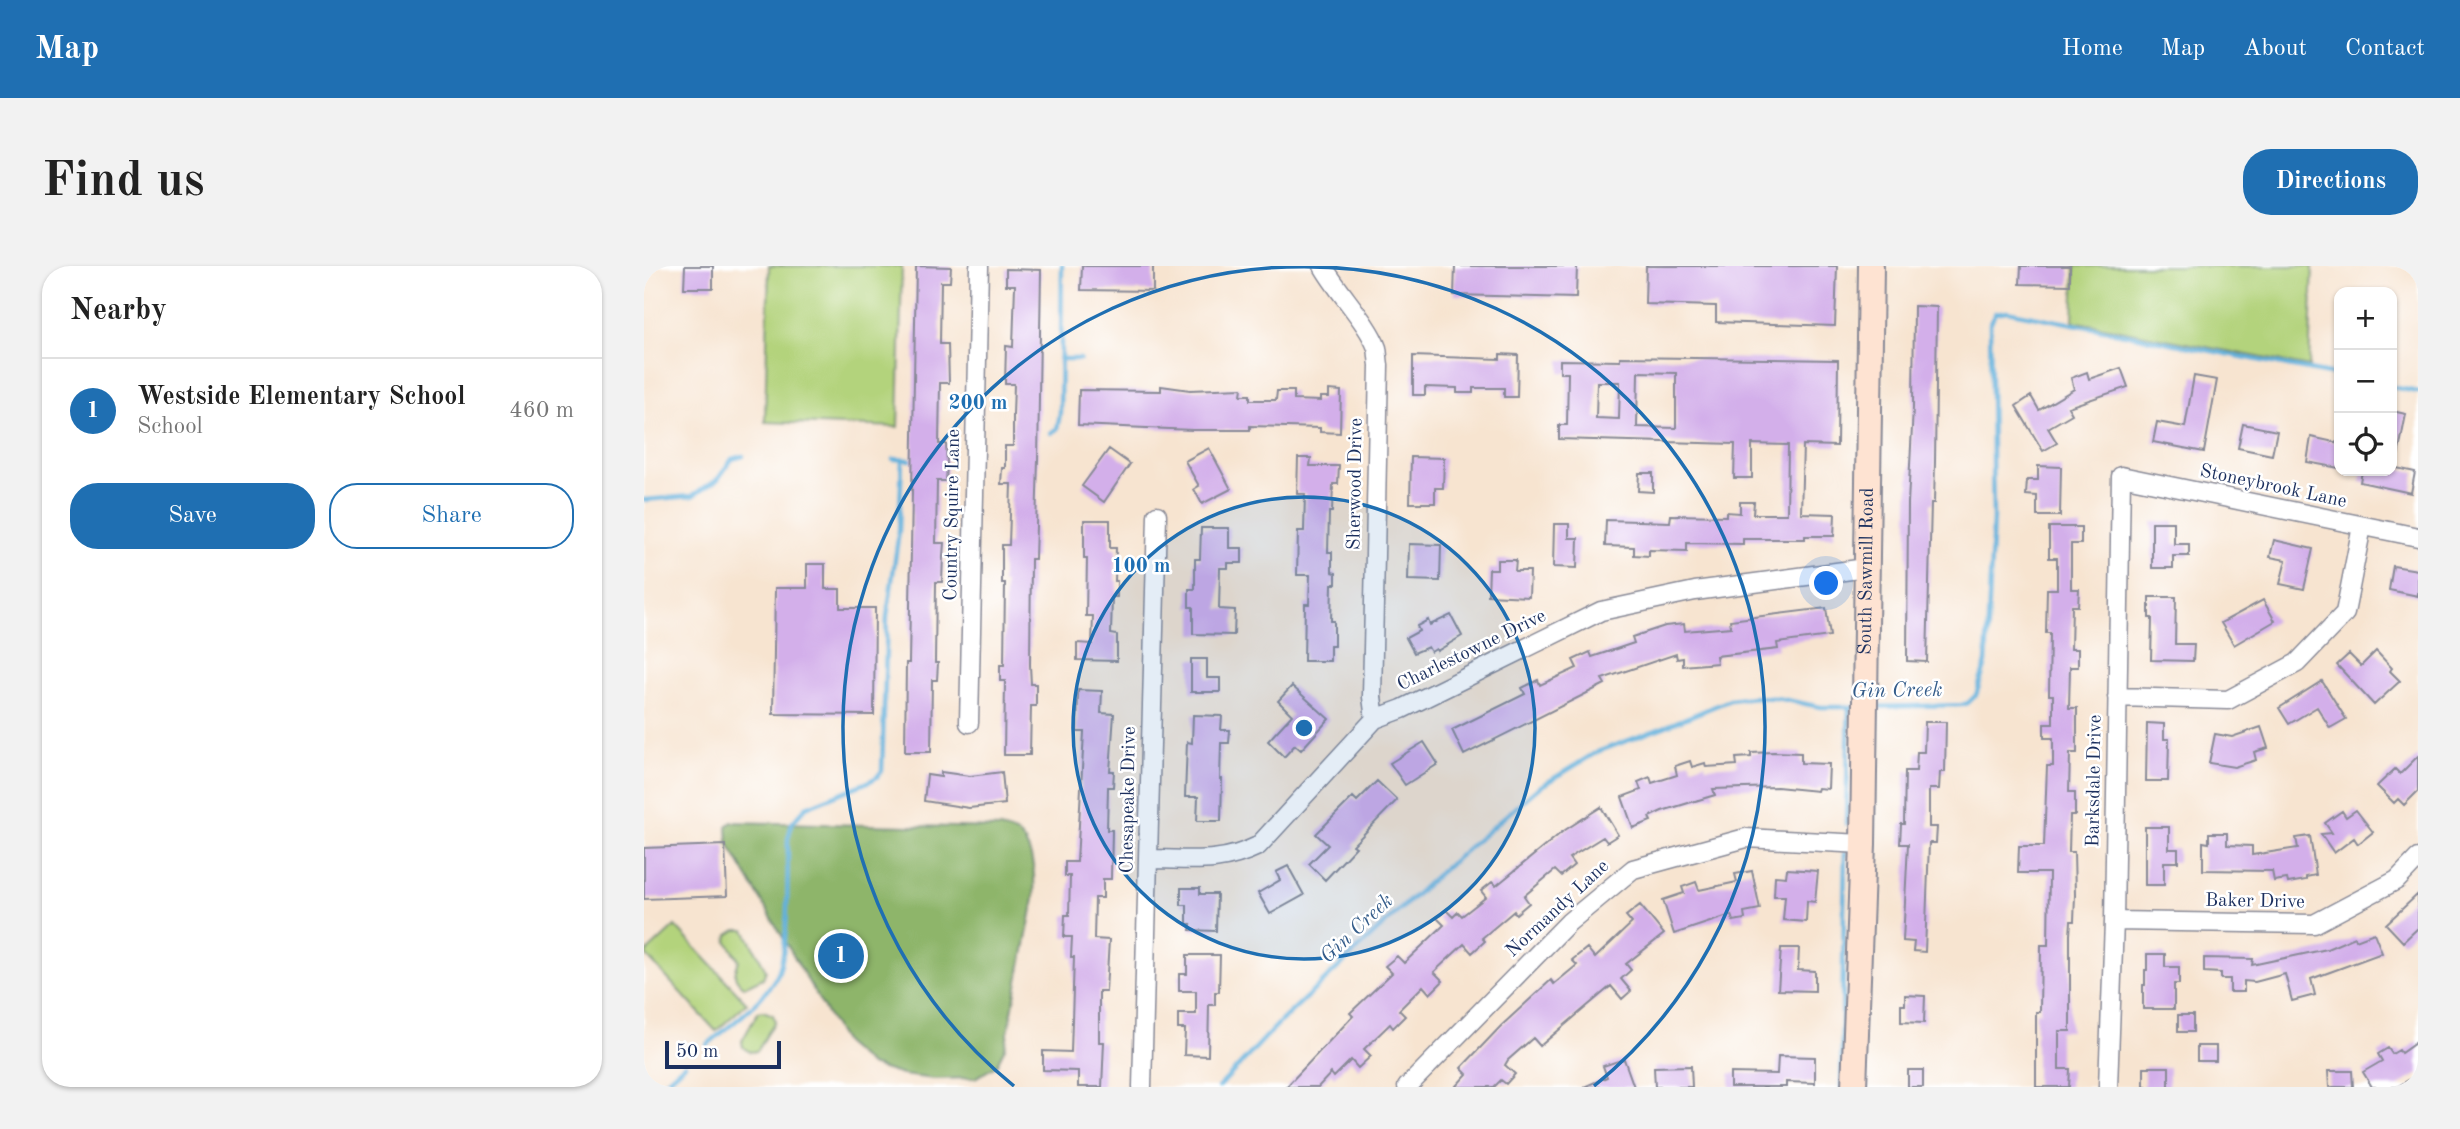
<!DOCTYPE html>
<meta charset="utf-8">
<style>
:root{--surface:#fff;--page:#f2f2f2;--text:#222;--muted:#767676;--line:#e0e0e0;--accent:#1f6fb2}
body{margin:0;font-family:"Old Standard TT",serif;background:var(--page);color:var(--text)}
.controls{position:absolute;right:21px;top:21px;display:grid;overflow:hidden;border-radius:14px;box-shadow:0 2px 5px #0004}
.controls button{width:63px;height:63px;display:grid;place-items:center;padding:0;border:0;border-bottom:2px solid var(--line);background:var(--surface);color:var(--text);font:35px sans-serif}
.scale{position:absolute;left:21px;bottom:18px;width:116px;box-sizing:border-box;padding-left:7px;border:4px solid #1b2f5e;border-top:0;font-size:19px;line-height:24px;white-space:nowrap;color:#1b2f5e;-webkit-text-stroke:5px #fff;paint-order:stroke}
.you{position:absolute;left:1183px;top:318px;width:24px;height:24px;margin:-18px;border:5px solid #fff;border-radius:50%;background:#1a73e8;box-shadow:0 0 0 10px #1a73e833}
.badge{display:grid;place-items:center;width:46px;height:46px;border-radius:50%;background:var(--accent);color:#fff;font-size:23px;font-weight:700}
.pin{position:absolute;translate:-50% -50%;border:4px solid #fff;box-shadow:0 2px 7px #0006}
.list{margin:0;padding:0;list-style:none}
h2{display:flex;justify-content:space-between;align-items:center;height:91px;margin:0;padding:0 28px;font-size:30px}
h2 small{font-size:23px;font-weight:400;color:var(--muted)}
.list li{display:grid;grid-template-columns:46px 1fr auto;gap:21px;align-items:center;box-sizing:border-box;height:105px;padding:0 28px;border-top:2px solid var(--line)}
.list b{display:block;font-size:26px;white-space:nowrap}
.list p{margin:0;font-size:23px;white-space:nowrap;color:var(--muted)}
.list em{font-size:23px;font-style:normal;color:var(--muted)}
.actions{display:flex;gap:14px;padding:21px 28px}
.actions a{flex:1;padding:16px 0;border:2px solid var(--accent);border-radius:28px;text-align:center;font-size:24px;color:var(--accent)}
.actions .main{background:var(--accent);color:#fff}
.icon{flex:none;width:38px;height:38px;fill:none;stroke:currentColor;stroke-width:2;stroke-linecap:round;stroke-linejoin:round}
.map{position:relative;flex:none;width:1774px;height:821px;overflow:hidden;border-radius:28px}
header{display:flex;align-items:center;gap:42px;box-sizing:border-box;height:98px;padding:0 35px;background:var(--accent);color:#fff}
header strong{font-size:33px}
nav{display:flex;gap:38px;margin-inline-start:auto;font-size:24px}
.intro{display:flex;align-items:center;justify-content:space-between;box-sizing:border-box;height:168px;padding:0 42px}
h1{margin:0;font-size:49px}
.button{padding:18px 32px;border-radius:28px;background:var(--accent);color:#fff;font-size:24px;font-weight:700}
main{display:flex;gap:42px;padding:0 42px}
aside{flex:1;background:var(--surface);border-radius:28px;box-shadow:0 2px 5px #0004}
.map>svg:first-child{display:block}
.green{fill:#b3d37b;stroke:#67816c;stroke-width:2}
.forest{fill:#8eb56b;stroke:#547264;stroke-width:2}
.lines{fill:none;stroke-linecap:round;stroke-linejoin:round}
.stream{stroke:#62b1dc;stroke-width:4.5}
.building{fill:#d3afea;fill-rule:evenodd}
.street-casing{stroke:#898a97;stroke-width:21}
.secondary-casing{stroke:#898a97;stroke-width:28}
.street{stroke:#fff;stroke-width:18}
.secondary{stroke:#fee3d2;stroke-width:24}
.ring{fill:none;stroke:#1f6fb2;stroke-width:3.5}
.labels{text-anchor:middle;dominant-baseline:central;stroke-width:5;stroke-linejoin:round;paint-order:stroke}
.street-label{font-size:19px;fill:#1b2f5e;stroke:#fff}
.water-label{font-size:21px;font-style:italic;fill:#345c8a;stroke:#fff}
.centre{fill:#1f6fb2;stroke:#fff;stroke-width:3.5}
.ring-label{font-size:21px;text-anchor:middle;font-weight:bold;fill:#1f6fb2;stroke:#fff;stroke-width:5;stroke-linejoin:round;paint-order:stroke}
</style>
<header>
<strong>Map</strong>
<nav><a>Home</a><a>Map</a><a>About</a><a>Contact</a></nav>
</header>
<div class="intro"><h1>Find us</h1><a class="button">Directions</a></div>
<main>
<aside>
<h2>Nearby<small></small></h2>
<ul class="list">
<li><span class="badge">1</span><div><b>Westside Elementary School</b><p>School</p></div><em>460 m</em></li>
</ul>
<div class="actions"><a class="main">Save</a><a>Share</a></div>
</aside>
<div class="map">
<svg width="1774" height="821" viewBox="0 0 1774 821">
<rect width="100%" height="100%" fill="#fff"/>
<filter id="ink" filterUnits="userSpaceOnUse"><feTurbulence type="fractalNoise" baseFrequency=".0143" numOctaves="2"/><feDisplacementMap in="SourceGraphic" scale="14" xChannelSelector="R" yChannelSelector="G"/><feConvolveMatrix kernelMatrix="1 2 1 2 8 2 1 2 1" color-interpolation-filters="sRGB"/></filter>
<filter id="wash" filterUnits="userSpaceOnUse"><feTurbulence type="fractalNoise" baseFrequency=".00686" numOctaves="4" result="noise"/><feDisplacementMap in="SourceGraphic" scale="28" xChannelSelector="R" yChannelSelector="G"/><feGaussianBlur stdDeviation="1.57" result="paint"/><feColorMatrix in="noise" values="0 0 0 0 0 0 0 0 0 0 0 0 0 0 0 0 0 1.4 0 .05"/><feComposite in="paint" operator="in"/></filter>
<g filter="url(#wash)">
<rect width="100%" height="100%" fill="#f7e4d0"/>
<path class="green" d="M125,0h133l-4,161 -133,-5z
M1431,0h238l-4,101 -236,-46z
M31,660l72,77 -31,28 -71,-77z
M92,664h9l21,40 -3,8 -19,9c-13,-11 -9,-13 -5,-27l-12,-19 1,-6z
M119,745l10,4 2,6 -17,29c-6,4 -11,1 -15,-3l-1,-6 16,-29z"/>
<path class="forest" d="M88,556l268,6c7,2 16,3 21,9 14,16 14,42 13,62l-29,149 -9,18 -21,12 -41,1 -32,-4 -32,-10 -26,-22 -116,-200 -1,-17z"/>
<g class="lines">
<path class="stream" d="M416,93h20
M1748,121l26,5
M407,167l6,-4 3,-15 2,-148
M249,193l17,1
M0,234l48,-4 26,-17 14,-20 11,-3
M1227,441l91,-2 6,-2 8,-8 10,-32 7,-145 -3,-194 5,-11 12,-2 332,65
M1202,558l3,-117
M63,779c23,-20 53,-40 69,-68 14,-23 11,-108 12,-138l4,-16 14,-16 62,-25 9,-5 5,-6 5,-154 12,-86 3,-71
M15,821l26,-23
M575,821l61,-65 158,-148 100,-86 59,-36 67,-25 66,-27 24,-3 22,1 45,9h34
M1197,821l4,-235"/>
</g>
<g id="blocks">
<path class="building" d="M41,0h28v22h-29z
M272,0l35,1 -1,15h-9l-1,62h8l1,39h-9l-1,61h7l1,21 -1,16h-9l-1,62h8l-1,13 -1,26h-6l-1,81h3l-1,17h-5l-1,72h-26l1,-89h3z
M438,0h71v25l-72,-1z
M811,0h122l-1,32 -122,-3z
M1002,0h191l-2,60 -119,-4v-16l-71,-2z
M1377,0h49v19l-50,-1z
M362,3l35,1 -3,190 -3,99h-4l-1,106 1,19h5v22h-5l-1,49h-26l1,-74h-5v-16h4l1,-82h-3v-38h7l2,-61h-10l1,-16h3v-22h8v-31l1,-31h-9l1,-38 7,1 2,-62h-9z
M1270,40l23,1 -2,155 -1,41h-3l-4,159 -20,-1 1,-158 5,-95z
M856,88l18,1 -1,42h-13v-9h-31v5h-16v-5l-32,-1v8h-12v-39l87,3z
M976,91l218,3 -1,86 -34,-1 -2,68 34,1 -1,22h-29v3h-62v5l-56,-1v8l-38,-1v6l-15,-1v-8l-29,-1 1,-26 64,2 1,-7 55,1v-4l14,1v-11h14l-1,12h34l1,-69 -36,-1v34h-18l1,-34 -176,-5v-14h8l1,-52h-8v-13l60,1zM994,106l38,1v55l-39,-1zM953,116h23l-1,37 -23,-1z
M1477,102l7,19 -60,20 4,7 -24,14 9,15 -14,8 -27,-45 15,-10 8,14 35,-21 -3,-11 16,-6 2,7z
M1550,110l23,4 -13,72 -51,-10 4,-20 28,5z
M517,120l29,4 52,-2 -1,7h9v5h26l1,-9h17v9l26,1v-4h9v-7l12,1 -1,42 -20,-1v-4l-70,-2v4h-57l-115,-5 1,-35 82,1z
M1748,145l14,3 -8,42h-6z
M1599,158l34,7 -5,24 -34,-7z
M1667,171l28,6v25l-32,-6z
M565,182l22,41 -29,15 -8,-15 5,-3 -14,-25z
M465,183l21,15 -26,38 -22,-16z
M767,191l33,1 -1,30h-8v15h-25z
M654,192h13l-1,8h29l-1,18h-5l-1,28h-3l-1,40h4v20l4,1v11h-4l-1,37h3v25h-4v15h-26l1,-57h4l1,-29h-13l1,-44h6l1,-37h-8z
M1394,200l23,1 -1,49h-23v-20l-11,-1 1,-15h11z
M1748,201l23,5 -4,21 -51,-11 2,-11h30z
M995,207h14v19l-15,-1z
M440,254h26v28h6l-1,33h2v16h-5l-1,37 6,1v26l-40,-1v-17l15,1 1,-28h-7l1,-58h-3z
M1508,256h22v22h15v12h-16v12h-21z
M910,258h15v14h9l-1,30 -24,-1z
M1405,261h32v17h-10v45h8l-1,17h-6l-1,43h7v18h-8l-1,41h8v45h-7l-1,39h6v23h-5l-1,37h5l1,43 -1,26h-3l-1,14v96h-11v38h11l-1,18h-33v-75h4l1,-67h7l1,-72h-31l1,-27h25l3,-80h6v-28h-9v-14h9v-29h-4l1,-62h-4l1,-44h10v-31h-8z
M557,262h28v20h13v15h-14v5h-8l-1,41 16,1 -1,25 -41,-1v-27h-4v-18h6v-30h5z
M1630,274l39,9 -9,40 -24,-5 6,-24 -16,-3z
M765,278l32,1 -1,36 -32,-1z
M853,294h19l-1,11h15l-1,26 -41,-2 1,-26h8z
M163,298h18v25h15v19h35l-1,107 -101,-1 2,-126h32z
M1749,300l25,4v26l-29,-6z
M1505,331h27l-1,47h19l-1,17 -42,-1 1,-42h-3z
M1619,334l12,21 -41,24 -13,-22z
M1182,342l4,28 -53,7 1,6 -62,7 1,7 -34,3v-8l-6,1 -1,-5 -74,25 3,5 -141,71 -12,-25 73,-36 -3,-6 16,-8 2,5 37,-17 -4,-8 17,-8 2,5 42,-14 -2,-6 33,-11 19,-2 1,7 46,-4 -1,-7z
M807,349l11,21 -25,15 -1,-2 -5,3 -3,-5 -14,6 -8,-15 13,-7 -2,-5 11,-6 2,5z
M1732,385l16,17 -2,3 10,10 -26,24 -37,-40 12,-11 12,12z
M547,393h16v19h13v14h-29z
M1678,415l24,38 -16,9 -13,-21 -28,17 -10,-16z
M648,420l37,33 -28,31 -6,-5 -11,12 -16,-16 24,-26 -14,-14z
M434,424l24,1 -1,22 13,1 -4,57h4l-1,16h-5l-1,43h5l-1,49h-8v19h-8l-1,41 15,1 -3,51h-7v51h5l-2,45h-24v-16l-35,-1v-19l28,1 3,-95h-3l1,-20h-8l1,-22h4l1,-39h-5v-14h12l7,-130h-7z
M549,449l29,1 -1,14h9l-1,13h-8l-1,36h2l-1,42h-24l1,-24h-13l2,-55 5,1z
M1281,456h21l-1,50h-5l-1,17h-10v38h8l-1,16h-7l-4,109 -12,-1 1,-9 -11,-1 5,-97h-8l1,-20h3l1,-53h11l1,-19h7z
M1503,457l17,1v15h5l-1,42h-22z
M1617,461l7,21 -14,4 2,8 -22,7 -25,-4 6,-29 17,3z
M780,476l14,22 -33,21 -15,-22z
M1130,486l27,1v10l28,1 -1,25 -10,-1 -1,3 -40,-4 -64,2 2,6 -53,16 -13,6 2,4 -18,7 -11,-31 19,-7 -3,-8 12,-5 2,6 25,-8 -2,-9 15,-5 2,6 13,-4 1,4 31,-2 -1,-7 15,-1v-4z
M1774,490v35l-14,14 -6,-6 -4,4 -17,-17 18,-17 5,5z
M297,506l29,4 32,-4 3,32 -36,4 -45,-7 3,-26 14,2z
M733,515l20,19 -44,45 3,2 -31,33 -16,-16 19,-19 -12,-11 37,-37 4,4z
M957,541l17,28 -11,7 -4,-5 -34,21 5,7 -13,11 -6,-6 -31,26 5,7 -13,11 -2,-3 -32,27 3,3 -13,12 -8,-9 -30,28 9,9 -13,13 -7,-8 -24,24 6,6 -12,12 -3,-4 -26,25 7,7 -13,12 -7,-8 -17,17 -3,-4 -13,14h-32l67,-71 -3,-3 42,-40 -7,-7 12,-10 7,7 40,-38 -7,-7 9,-8 7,7 5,-5 4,4 24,-19 -5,-6 11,-9 4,4 66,-54z
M1712,544l17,22 -15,12 -4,-6 -20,15 -13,-19 11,-1 -7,-10 17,-12 4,6z
M1501,561h24v22h9v13h-14v23h-19z
M1565,567h18v12l25,1v9l46,-7 -2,-10 14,-2 6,39 -10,2v3l-18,3 -1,-4 -13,2 -2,-10 -69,-1v-28l6,1z
M81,579l2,51 -83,3v-51z
M644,600l16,29 -34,19 -12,-21 22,-13 -4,-8z
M1143,603l31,2 -3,31 -8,-1 -1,21 -23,-2 2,-24h-11l1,-20 11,1z
M1108,605l8,38 -16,3 1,7 -12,2 -2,-6 -57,19 -11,-34 21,-7 -2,-6 14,-5 3,8 38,-8 -2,-8z
M537,622h19v6h17l-1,37 -26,-1 1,-6h-4v-19h-6z
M1774,628v34l-15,14 -17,-18z
M996,639l24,29 -38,30 5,6 -10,9 10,12 -9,8 -11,-13 -71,60 -7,-8 -25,22 -3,5 10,9 -9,10 -5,-4 -7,7h-39l12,-13 -6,-6 40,-42 50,-46 3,4 23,-19 -5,-5 15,-12 8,10 37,-35 -6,-7z
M1730,667l8,20 -71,26 4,16 -23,6 -7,-27 -30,8 -11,-1v11h-14v-13h-9v-6l-17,-1v-14l49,1 -1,6 75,-16 28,-12 1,3z
M1137,682h18l-1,22 17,1v20l-37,-1z
M1503,688h18v13h14v17h-5v25h-31v-24h2v-15h2z
M543,689h33l-1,37h-4v13h-6l-1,51 -24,-1 1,-26h-7v-15h18v-23h-17v-17h8z
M1261,729l20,1 -1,27 -23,-1v-17h4z
M1534,749h15v17h-15z
M1774,775v33l-21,13h-25l-9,-15 19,-11 -4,-7 10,-6 4,6 7,-4 2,3z
M1553,780h19v15h-19z
M1134,790l37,1v26l-29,-1v5h-56v-14l47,1z
M980,793l10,28h-50l23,-10 -4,-11z
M1047,800l1,21h-37l-1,-20z
M1500,801h25v20h-25z
M1264,804h15v17h-15z
M1684,805h24l1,16h-24z"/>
</g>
</g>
<g filter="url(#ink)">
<use href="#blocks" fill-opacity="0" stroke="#898a97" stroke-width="2"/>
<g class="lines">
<g class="street-casing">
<path id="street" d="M679,0c14,25 45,57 54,82 1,5 1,12 2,17l-7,332 3,22
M1473,431l111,3 69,-37 48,-50 17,-87
M325,457l10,-457
M505,593c42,0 70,6 109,-13l117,-127 27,-10 199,-98 94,-20 171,-23
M1470,655l200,3 83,-44 21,-22
M498,821l15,-572
M763,821l162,-165 64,-53 113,-31 117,6
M1464,821l6,-166 7,-445 297,61"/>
</g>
<g class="secondary-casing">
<g id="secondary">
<path id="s1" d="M1210,821l9,-243 8,-578"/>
</g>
</g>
<use href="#street" class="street"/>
<use href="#secondary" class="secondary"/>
</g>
</g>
<circle cx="660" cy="462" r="231" fill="#1f6fb2" fill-opacity=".12"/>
<g class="ring">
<circle cx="660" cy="462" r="231"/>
<path d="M370 820A461 461 0 1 1 950 820"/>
</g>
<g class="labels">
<g class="street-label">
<text transform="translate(712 218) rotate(-89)">Sherwood Drive</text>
<text transform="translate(1629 221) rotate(12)">Stoneybrook Lane</text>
<text transform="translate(309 249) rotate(-89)">Country Squire Lane</text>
<text stroke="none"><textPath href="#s1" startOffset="516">South Sawmill Road</textPath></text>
<text transform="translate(828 385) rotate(-26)">Charlestowne Drive</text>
<text transform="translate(1451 515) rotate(-89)">Barksdale Drive</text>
<text transform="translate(485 534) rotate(-89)">Chesapeake Drive</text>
<text transform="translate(1611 636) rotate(1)">Baker Drive</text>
<text transform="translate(914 643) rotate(-43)">Normandy Lane</text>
</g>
<g class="water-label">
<text transform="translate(1253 425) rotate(-1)">Gin Creek</text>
<text transform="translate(713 663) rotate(-43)">Gin Creek</text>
</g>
</g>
<circle cx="660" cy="462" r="10" class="centre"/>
<g class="ring-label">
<text x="334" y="143">200 m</text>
<text x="497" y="306">100 m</text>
</g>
</svg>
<div class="controls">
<button>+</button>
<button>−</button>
<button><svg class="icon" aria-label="locate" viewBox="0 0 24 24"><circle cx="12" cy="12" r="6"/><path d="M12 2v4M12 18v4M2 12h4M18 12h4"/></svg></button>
</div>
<div class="scale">50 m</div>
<div class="you"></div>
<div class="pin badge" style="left:197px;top:690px">1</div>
</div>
</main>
